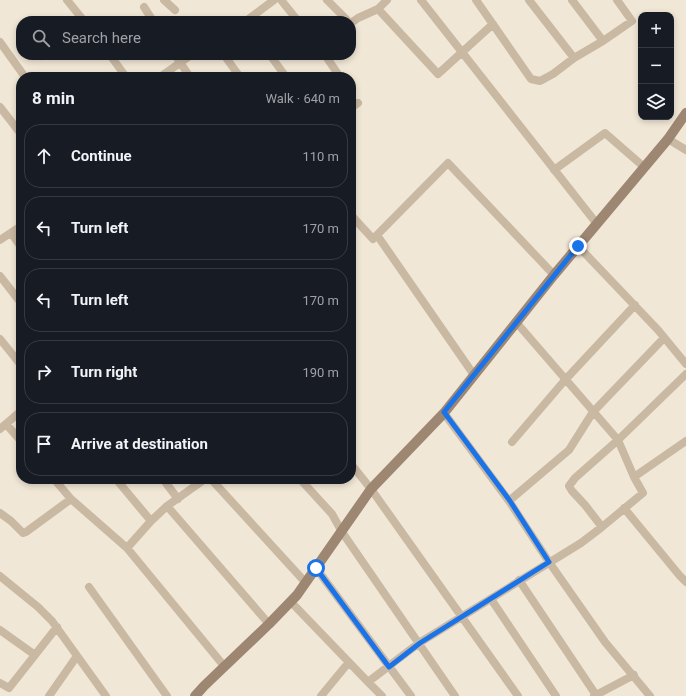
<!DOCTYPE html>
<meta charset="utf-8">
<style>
:root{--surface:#171b24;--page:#242831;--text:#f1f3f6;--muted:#9ea1a6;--line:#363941}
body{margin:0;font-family:Roboto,sans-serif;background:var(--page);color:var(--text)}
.controls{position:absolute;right:12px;top:12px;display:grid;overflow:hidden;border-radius:8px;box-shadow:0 2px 6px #0003}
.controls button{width:36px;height:36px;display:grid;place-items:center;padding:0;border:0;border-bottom:1px solid var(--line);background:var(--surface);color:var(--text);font:20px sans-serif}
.stop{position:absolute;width:12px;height:12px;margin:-9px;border:3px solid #1a73e8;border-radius:50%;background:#fff}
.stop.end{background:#1a73e8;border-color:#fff;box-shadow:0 1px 4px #0008}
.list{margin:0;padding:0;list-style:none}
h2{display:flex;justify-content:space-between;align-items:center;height:52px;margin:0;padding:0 16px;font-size:17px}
h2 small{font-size:13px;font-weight:400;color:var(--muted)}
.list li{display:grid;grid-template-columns:26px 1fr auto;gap:12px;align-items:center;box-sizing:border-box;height:64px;margin:0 8px 8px;padding:0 8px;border:1px solid var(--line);border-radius:16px}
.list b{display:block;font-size:15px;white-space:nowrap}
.list em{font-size:13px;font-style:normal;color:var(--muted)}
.icon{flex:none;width:22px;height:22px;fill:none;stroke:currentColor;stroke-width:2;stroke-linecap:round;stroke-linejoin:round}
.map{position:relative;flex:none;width:686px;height:696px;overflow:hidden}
.search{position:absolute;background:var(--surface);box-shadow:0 2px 6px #0003;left:16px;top:16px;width:340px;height:44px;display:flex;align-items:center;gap:10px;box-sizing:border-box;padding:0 14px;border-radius:16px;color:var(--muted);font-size:15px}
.panel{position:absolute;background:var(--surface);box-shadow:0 2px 6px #0003;left:16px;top:72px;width:340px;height:412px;border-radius:16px}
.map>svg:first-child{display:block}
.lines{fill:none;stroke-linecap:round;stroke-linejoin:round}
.street{stroke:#c9b8a2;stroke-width:8}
.secondary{stroke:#9d8773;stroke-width:10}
.route{stroke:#1a73e8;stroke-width:5}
</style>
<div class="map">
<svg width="686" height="696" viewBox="0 0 686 696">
<rect width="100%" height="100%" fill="#f1e7d6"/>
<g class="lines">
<path class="street" d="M67,0l17,21
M164,0l11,10
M281,0l17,21
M327,0l21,21
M387,0l-9,9 60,65 55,-50
M421,0l176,224
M476,0l55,79 9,2 13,-7 21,-16 29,-17 29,-20 -15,-21
M529,0l45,58
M572,0l31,41
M144,7l9,14
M246,21l28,-21
M351,23l7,-5 20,-9
M0,42l25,35
M110,55l16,22
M175,55l15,22
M224,55l16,22
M270,55l16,22
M325,55l15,22
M41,56l2,-1
M160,77l31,-22
M0,107l21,27
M351,108l7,-5
M668,139l18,11
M554,170l51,-37 39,34
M351,215l22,24 75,-76 106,112
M11,233l10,14
M377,235l97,140
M0,240l21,-14
M578,246l80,84 28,34
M0,276l21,27
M516,322l102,118 16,37 52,-36
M0,339l21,26
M444,413l65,88 40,61 56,80 45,54
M6,424l15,17
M0,429l21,-18
M512,442l53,-62 70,-75
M351,464l20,25 147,207
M634,477l9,16 -41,34 -17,-22 -13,-14 -3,-5 6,-8 43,-38 68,-66
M54,479l17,20 56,49
M116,479l35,42 16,-15 38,-27
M163,479l15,20
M211,479l95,104
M300,479l32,35 10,18 113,164
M509,501l60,-51 24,-38 71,-74
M167,506l102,118
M624,508l56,68 6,6
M0,513l11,8 12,12 3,-1 45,-33
M151,521l-24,27 97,118
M316,568l95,128
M0,576l38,31 14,14 54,75
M519,580l77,115
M89,587l78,109
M491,599l65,97
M291,602l77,80
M0,630l35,25
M0,683l9,5 48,-61
M49,696l28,-40
M321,696l28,-34
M382,696l-14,-14 51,-39 162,-100 21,-16
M594,696l40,-21"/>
<path class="secondary" d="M195,696l9,-10 65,-62 28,-29 74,-106 73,-76 110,-138 114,-136 18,-26"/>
</g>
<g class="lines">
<path class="route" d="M316,568l73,99 31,-24 129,-81 -39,-61 -66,-89 134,-166"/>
</g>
</svg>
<div class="controls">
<button>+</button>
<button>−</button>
<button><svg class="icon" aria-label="layers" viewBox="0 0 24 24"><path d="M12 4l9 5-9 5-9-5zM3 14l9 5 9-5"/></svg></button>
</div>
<div class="stop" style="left:316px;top:568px"></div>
<div class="stop end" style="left:578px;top:246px"></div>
<div class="search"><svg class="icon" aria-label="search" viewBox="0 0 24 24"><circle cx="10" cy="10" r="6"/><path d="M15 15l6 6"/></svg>Search here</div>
<section class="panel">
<h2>8 min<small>Walk · 640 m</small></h2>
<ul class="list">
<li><svg class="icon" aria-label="ahead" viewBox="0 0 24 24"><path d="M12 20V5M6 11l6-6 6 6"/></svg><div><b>Continue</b></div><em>110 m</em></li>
<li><svg class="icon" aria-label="left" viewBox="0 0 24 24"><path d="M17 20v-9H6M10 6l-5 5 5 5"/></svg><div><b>Turn left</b></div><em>170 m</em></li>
<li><svg class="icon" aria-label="left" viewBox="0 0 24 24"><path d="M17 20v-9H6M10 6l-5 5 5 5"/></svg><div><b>Turn left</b></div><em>170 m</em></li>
<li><svg class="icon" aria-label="right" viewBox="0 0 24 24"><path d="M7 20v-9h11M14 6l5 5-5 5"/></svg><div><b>Turn right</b></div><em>190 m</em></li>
<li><svg class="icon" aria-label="arrive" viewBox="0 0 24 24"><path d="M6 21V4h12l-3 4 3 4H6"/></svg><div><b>Arrive at destination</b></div></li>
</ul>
</section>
</div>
